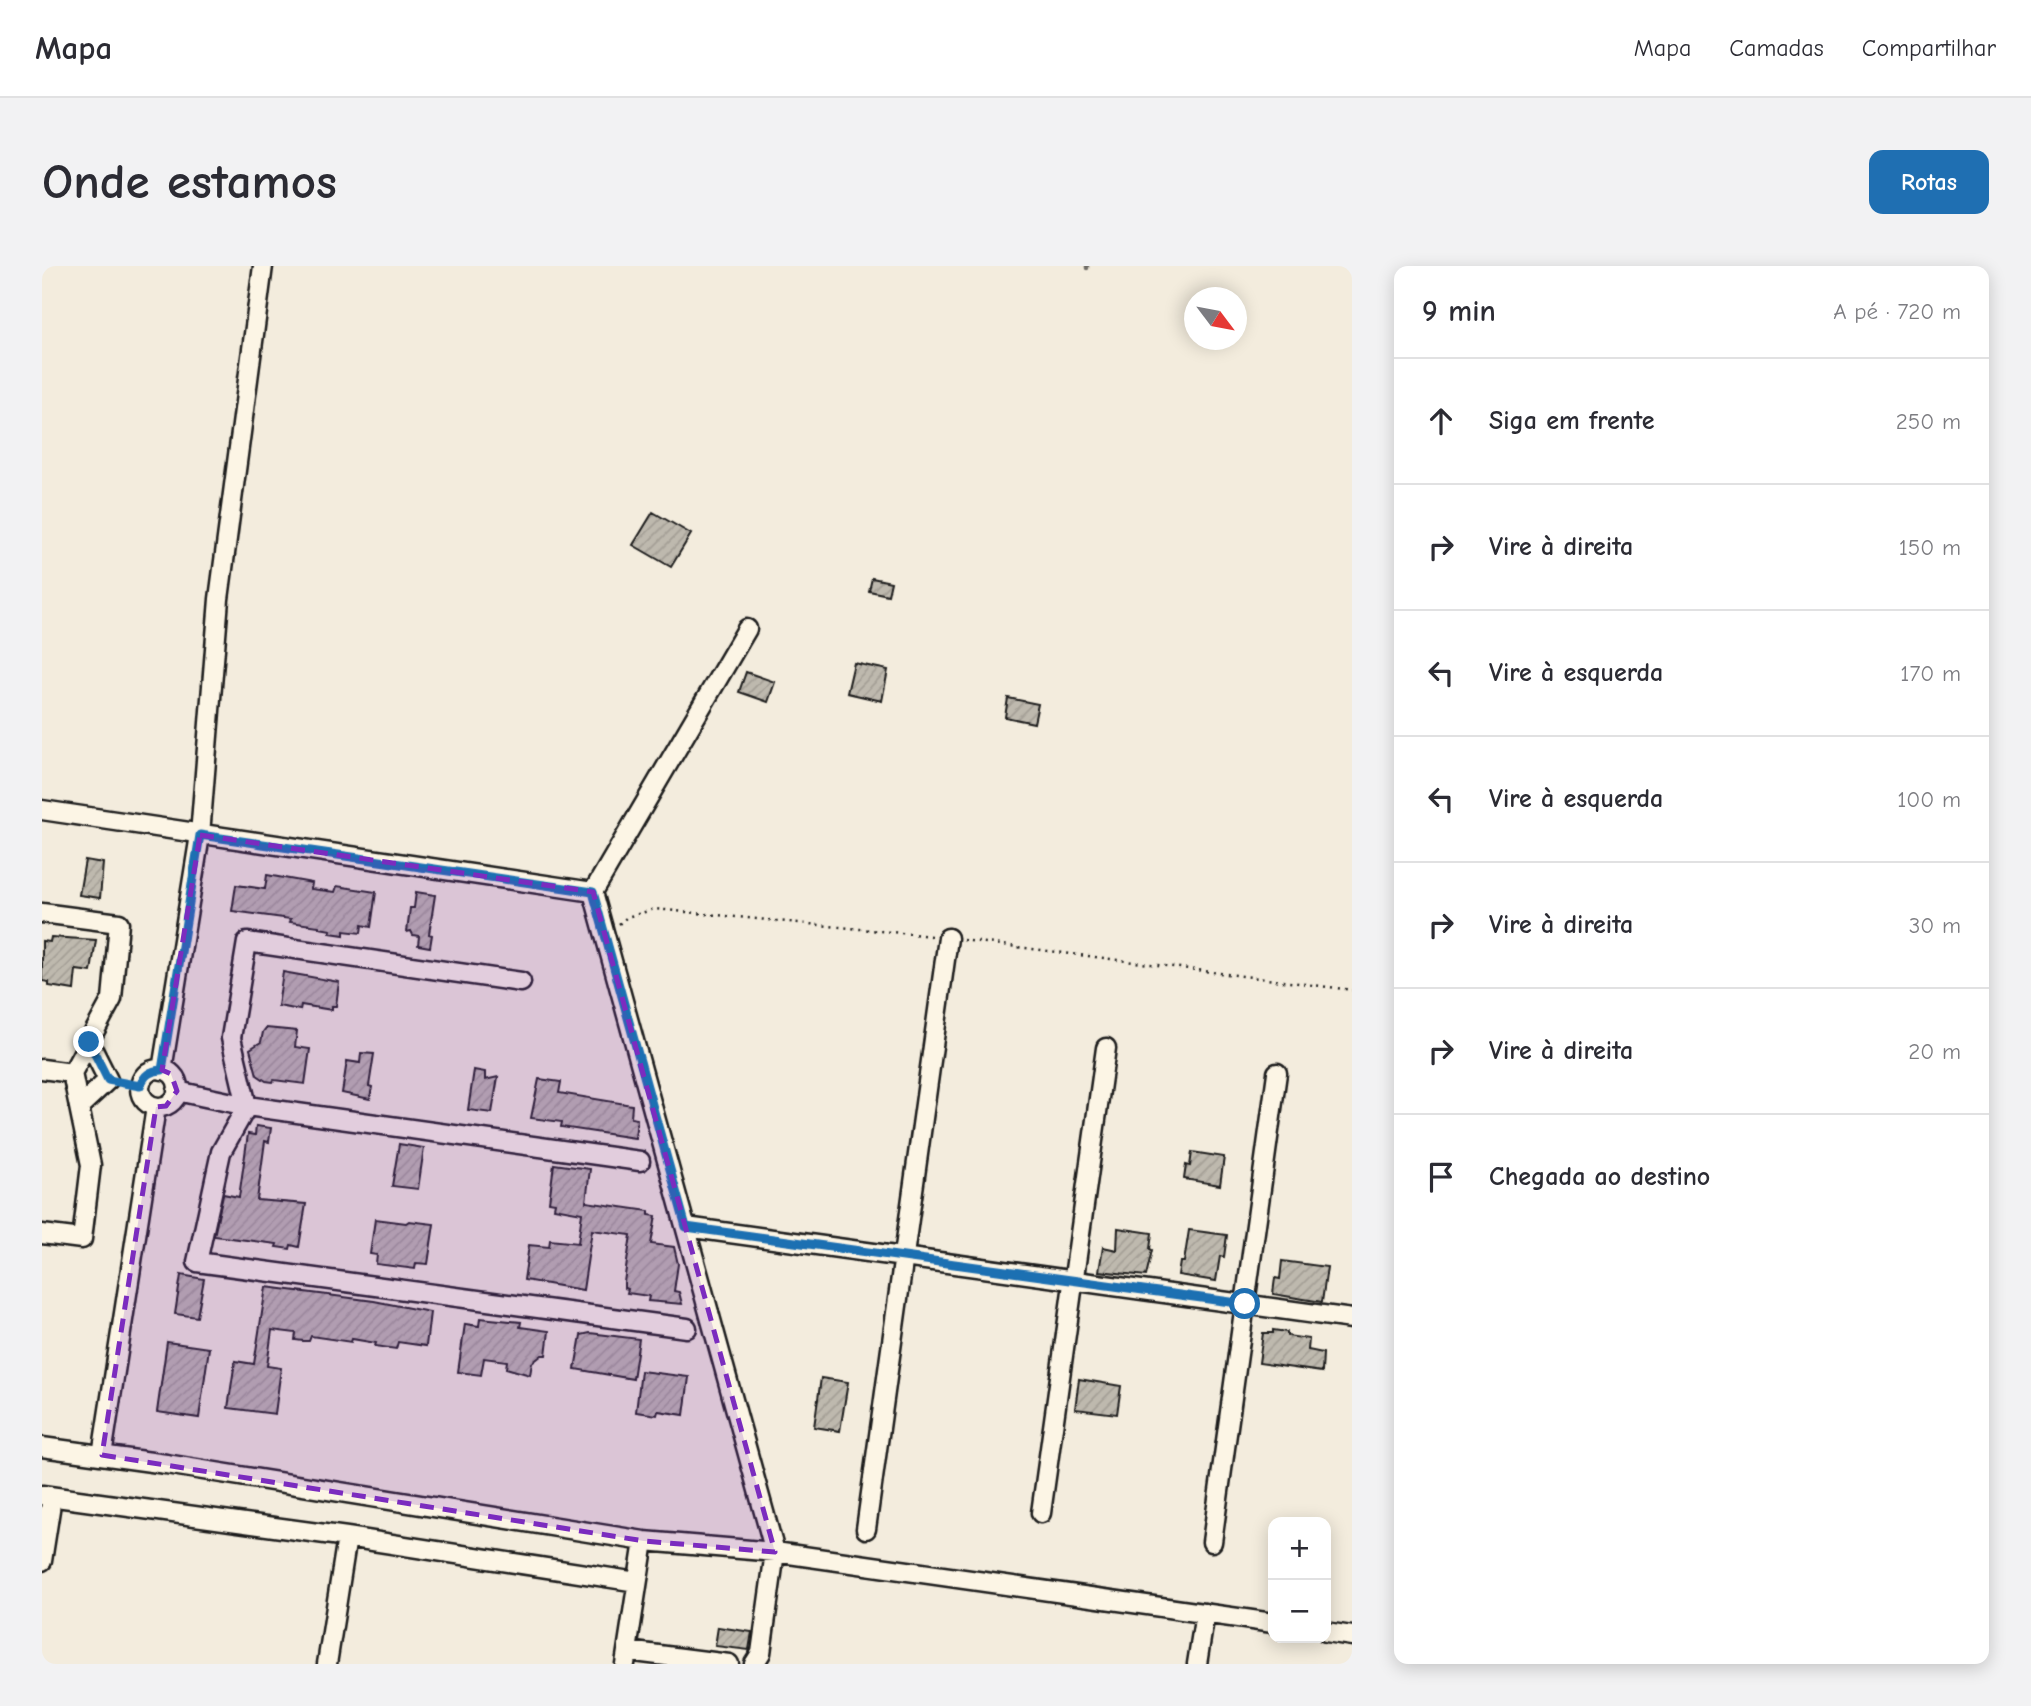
<!DOCTYPE html>
<html lang="pt">
<meta charset="utf-8">
<style>
:root{--surface:#fff;--page:#f2f2f3;--text:#2b2b33;--muted:#7c7c81;--line:#e1e1e2;--accent:#1f6fb2}
body{margin:0;font-family:"Comic Neue",sans-serif;background:var(--page);color:var(--text)}
.controls{position:absolute;right:21px;bottom:21px;display:grid;overflow:hidden;border-radius:14px;box-shadow:0 4px 18px #0003}
.controls button{width:63px;height:63px;display:grid;place-items:center;padding:0;border:0;border-bottom:2px solid var(--line);background:var(--surface);color:var(--text);font:35px sans-serif}
.compass{position:absolute;left:1142px;top:21px;width:63px;height:63px;border-radius:50%;background:var(--surface);box-shadow:0 4px 18px #0003;rotate:122deg}
.stop{position:absolute;width:21px;height:21px;margin:-16px;border:5px solid #1f6fb2;border-radius:50%;background:#fff}
.stop.end{background:#1f6fb2;border-color:#fff;box-shadow:0 2px 7px #0008}
.list{margin:0;padding:0;list-style:none}
h2{display:flex;justify-content:space-between;align-items:center;height:91px;margin:0;padding:0 28px;font-size:30px}
h2 small{font-size:23px;font-weight:400;color:var(--muted)}
.list li{display:grid;grid-template-columns:46px 1fr auto;gap:21px;align-items:center;box-sizing:border-box;height:126px;padding:0 28px;border-top:2px solid var(--line)}
.list b{display:block;font-size:26px;white-space:nowrap}
.list em{font-size:23px;font-style:normal;color:var(--muted)}
.icon{flex:none;width:38px;height:38px;fill:none;stroke:currentColor;stroke-width:2;stroke-linecap:round;stroke-linejoin:round}
.map{position:relative;flex:none;width:1310px;height:1398px;overflow:hidden;border-radius:14px}
header{display:flex;align-items:center;gap:42px;box-sizing:border-box;height:98px;padding:0 35px;background:var(--surface);border-bottom:2px solid var(--line)}
header strong{font-size:33px}
nav{display:flex;gap:38px;margin-inline-start:auto;font-size:24px}
.intro{display:flex;align-items:center;justify-content:space-between;box-sizing:border-box;height:168px;padding:0 42px}
h1{margin:0;font-size:49px}
.button{padding:18px 32px;border-radius:14px;background:var(--accent);color:#fff;font-size:24px;font-weight:700}
main{display:flex;gap:42px;padding:0 42px}
aside{flex:1;background:var(--surface);border-radius:14px;box-shadow:0 4px 18px #0003}
.map>svg:first-child{display:block}
.lines{fill:none;stroke-linecap:round;stroke-linejoin:round}
.stream{stroke:#716e68;stroke-width:4.5}
.building{fill:url(#building-hatch);stroke:#1c1c1c;stroke-width:2}
.minor-casing{stroke:#1c1c1c;stroke-width:23}
.path{stroke:#1c1c1c;stroke-width:2.5;stroke-dasharray:2 5;stroke-linecap:butt}
.minor{stroke:#fcf5e5;stroke-width:18}
.route{stroke:#1f6fb2;stroke-width:9}
.marked{fill:#7b2cbf;fill-opacity:0.2;stroke:#7b2cbf;stroke-width:5;stroke-dasharray:14 9;stroke-linejoin:round}
</style>
<header>
<strong>Mapa</strong>
<nav><a>Mapa</a><a>Camadas</a><a>Compartilhar</a></nav>
</header>
<div class="intro"><h1>Onde estamos</h1><a class="button">Rotas</a></div>
<main>
<div class="map">
<svg width="1310" height="1398" viewBox="0 0 1310 1398">
<defs>
<pattern id="building-hatch" width="6" height="6" patternUnits="userSpaceOnUse" patternTransform="scale(1.75)"><rect width="6" height="6" fill="#beb9ae"/><path d="M-1 1l2-2M0 6l6-6M5 7l2-2" fill="none" stroke="#a39e95"/></pattern>
</defs>
<rect width="100%" height="100%" fill="#f3ecdd"/>
<filter id="ink" filterUnits="userSpaceOnUse"><feTurbulence type="fractalNoise" baseFrequency=".0143" numOctaves="2"/><feDisplacementMap in="SourceGraphic" scale="14" xChannelSelector="R" yChannelSelector="G"/><feConvolveMatrix kernelMatrix="1 2 1 2 8 2 1 2 1" color-interpolation-filters="sRGB"/></filter>
<g filter="url(#ink)">
<g class="lines">
<path class="stream" d="M1045,0v2"/>
</g>
<path class="building" d="M611,246l38,22 -20,33 -38,-22z
M830,312l19,4 -3,13 -19,-4z
M812,397l34,7 -6,31 -35,-8z
M704,406l29,10 -7,20 -29,-10z
M966,432l30,6 -4,19 -29,-6z
M43,594l18,3 -3,35 -21,-3z
M225,609l45,8 -1,6 24,3 2,-6 39,6 -5,35 -9,-2 -1,8 -17,-2v4l-14,-2 1,-3 -12,-2v-2l-29,-4 1,-3 -59,-8 4,-26 29,4z
M374,626l19,3 -6,39 3,1 -2,12 -12,-2 1,-9 -6,-1 -2,-4 -4,1 3,-24h4z
M9,671l45,3 -5,32 -15,-2 -2,20 -25,-4v-4l-7,-1v-40l8,1z
M241,706l56,10 -3,24h-4v4l-31,-5 -1,5 -22,-4z
M224,762l31,3 -2,16 15,2 -5,35 -31,-4 -1,2 -7,-1 -9,-6 -7,-26 11,-7 2,-10z
M319,787l13,1 -5,32 3,1 -2,12 -28,-6 5,-32 13,2z
M432,804l11,2v8l13,-3 -6,36 -24,-3z
M497,813l22,3 -2,11 73,12 -1,13 6,1 -2,19 -74,-11 1,-5 -31,-4z
M214,860l15,2 -2,14 -4,-1 -8,59 49,4 -7,43 -8,-2 -1,4 -14,-2 1,-3 -63,-8 9,-42 16,3 9,-63 7,1z
M357,878l25,4 -6,41 -26,-3z
M1150,886l32,5 -4,28 -36,-6 2,-14 4,1z
M512,898l36,5 -4,33 63,9v4l7,1 -5,28 23,3 4,17 -4,27 5,1 3,12 -34,-3 1,-5 -22,-3 1,-4 -4,-1v-6l7,-47 -39,-5 -9,60 -59,-10 5,-35 20,2 1,-7 28,3 4,-30 -28,-5 1,-5 -6,-1z
M333,953l31,4 3,-2 25,3 -6,40 -12,-1 -1,6 -39,-5 1,-9 -7,-1z
M1076,962l34,5 -2,16 2,1 -6,26 -47,-5 4,-24 14,3z
M1147,964l38,5 -3,22 -4,-1 -4,25 -38,-6 2,-13h4z
M1240,995l45,6 -5,35 -49,-8 2,-16 5,1z
M139,1009l23,4 -7,38 -22,-3z
M224,1021l108,14 56,11 -4,34 -28,-4 -2,7 -21,-3 1,-3 -24,-4 -1,3 -40,-6 -2,5h-6l-8,-1 1,-7 -24,-3 -5,36 14,2 -6,46 -47,-6 7,-47 19,3z
M438,1052l41,4 -1,5 29,4 -3,24h-4l-10,8 -2,12 -24,-7 1,-7 -23,-3 -3,17 -23,-3 7,-48 14,2z
M1231,1064l14,2v4l22,3 -1,11 15,3 -1,19 -63,-9 4,-30h10z
M548,1067l49,6 -6,40 -58,-10 6,-34z
M125,1076l42,6 -10,70 -42,-6z
M599,1105l48,6 -5,38 -26,-4 -1,4 -21,-3z
M779,1112l27,4 -8,49 -26,-4z
M1037,1113l42,7 -4,28 -42,-5z
M676,1361l34,5 -3,18 -34,-4z"/>
<g class="lines">
<g class="minor-casing">
<path id="minor" d="M705,363l-154,263 182,660 -14,101 -7,11
M0,544l551,82
M0,647l77,10 -7,76 -40,74 19,92 -9,74 -40,-5
M479,716l-274,-40 -16,96 16,68 -26,46 -24,110 490,66
M47,776l19,38
M0,803l30,4
M98 822a19 19 0 1 1 38 0a19 19 0 1 1-38 0Z
M120,804l38,-235 19,-236 44,-333
M135,825l70,15 393,55
M37,841l29,-27
M644,961l666,92
M0,1181l124,17 478,77 131,11 498,71
M60,1189l54,-348
M0,1229l305,42 290,45
M999,1247l65,-465
M824,1263l82,-591
M1170,1276l65,-469
M0,1295l10,-64
M1284,1366l26,4
M585,1385l102,13
M285,1398l20,-127
M583,1398l19,-123
M1155,1398l8,-51"/>
</g>
<path class="path" d="M577,658l8,-7 28,-8 277,27
M921,674l389,50"/>
<use href="#minor" class="minor"/>
</g>
</g>
<g class="lines" filter="url(#ink)">
<path class="route" d="M47,776l19,38 32,6c5,-12 10,-15 22,-16l38,-235 393,57 93,335 559,77"/>
</g>
<path class="marked" d="M158,569l393,57 182,660 -131,-11 -542,-86 54,-348 10,-1 11,-15 -6,-17 -9,-4z"/>
</svg>
<div class="controls">
<button>+</button>
<button>−</button>
</div>
<svg class="compass" viewBox="-18 -18 36 36"><path d="M0-13l5 13h-10z" fill="#e53935"/><path d="M0 13l5-13h-10z" fill="#7c7c81"/></svg>
<div class="stop" style="left:1203px;top:1038px"></div>
<div class="stop end" style="left:47px;top:776px"></div>
</div>
<aside>
<h2>9 min<small>A pé · 720 m</small></h2>
<ul class="list">
<li><svg class="icon" aria-label="ahead" viewBox="0 0 24 24"><path d="M12 20V5M6 11l6-6 6 6"/></svg><div><b>Siga em frente</b></div><em>250 m</em></li>
<li><svg class="icon" aria-label="right" viewBox="0 0 24 24"><path d="M7 20v-9h11M14 6l5 5-5 5"/></svg><div><b>Vire à direita</b></div><em>150 m</em></li>
<li><svg class="icon" aria-label="left" viewBox="0 0 24 24"><path d="M17 20v-9H6M10 6l-5 5 5 5"/></svg><div><b>Vire à esquerda</b></div><em>170 m</em></li>
<li><svg class="icon" aria-label="left" viewBox="0 0 24 24"><path d="M17 20v-9H6M10 6l-5 5 5 5"/></svg><div><b>Vire à esquerda</b></div><em>100 m</em></li>
<li><svg class="icon" aria-label="right" viewBox="0 0 24 24"><path d="M7 20v-9h11M14 6l5 5-5 5"/></svg><div><b>Vire à direita</b></div><em>30 m</em></li>
<li><svg class="icon" aria-label="right" viewBox="0 0 24 24"><path d="M7 20v-9h11M14 6l5 5-5 5"/></svg><div><b>Vire à direita</b></div><em>20 m</em></li>
<li><svg class="icon" aria-label="arrive" viewBox="0 0 24 24"><path d="M6 21V4h12l-3 4 3 4H6"/></svg><div><b>Chegada ao destino</b></div></li>
</ul>
</aside>
</main>
